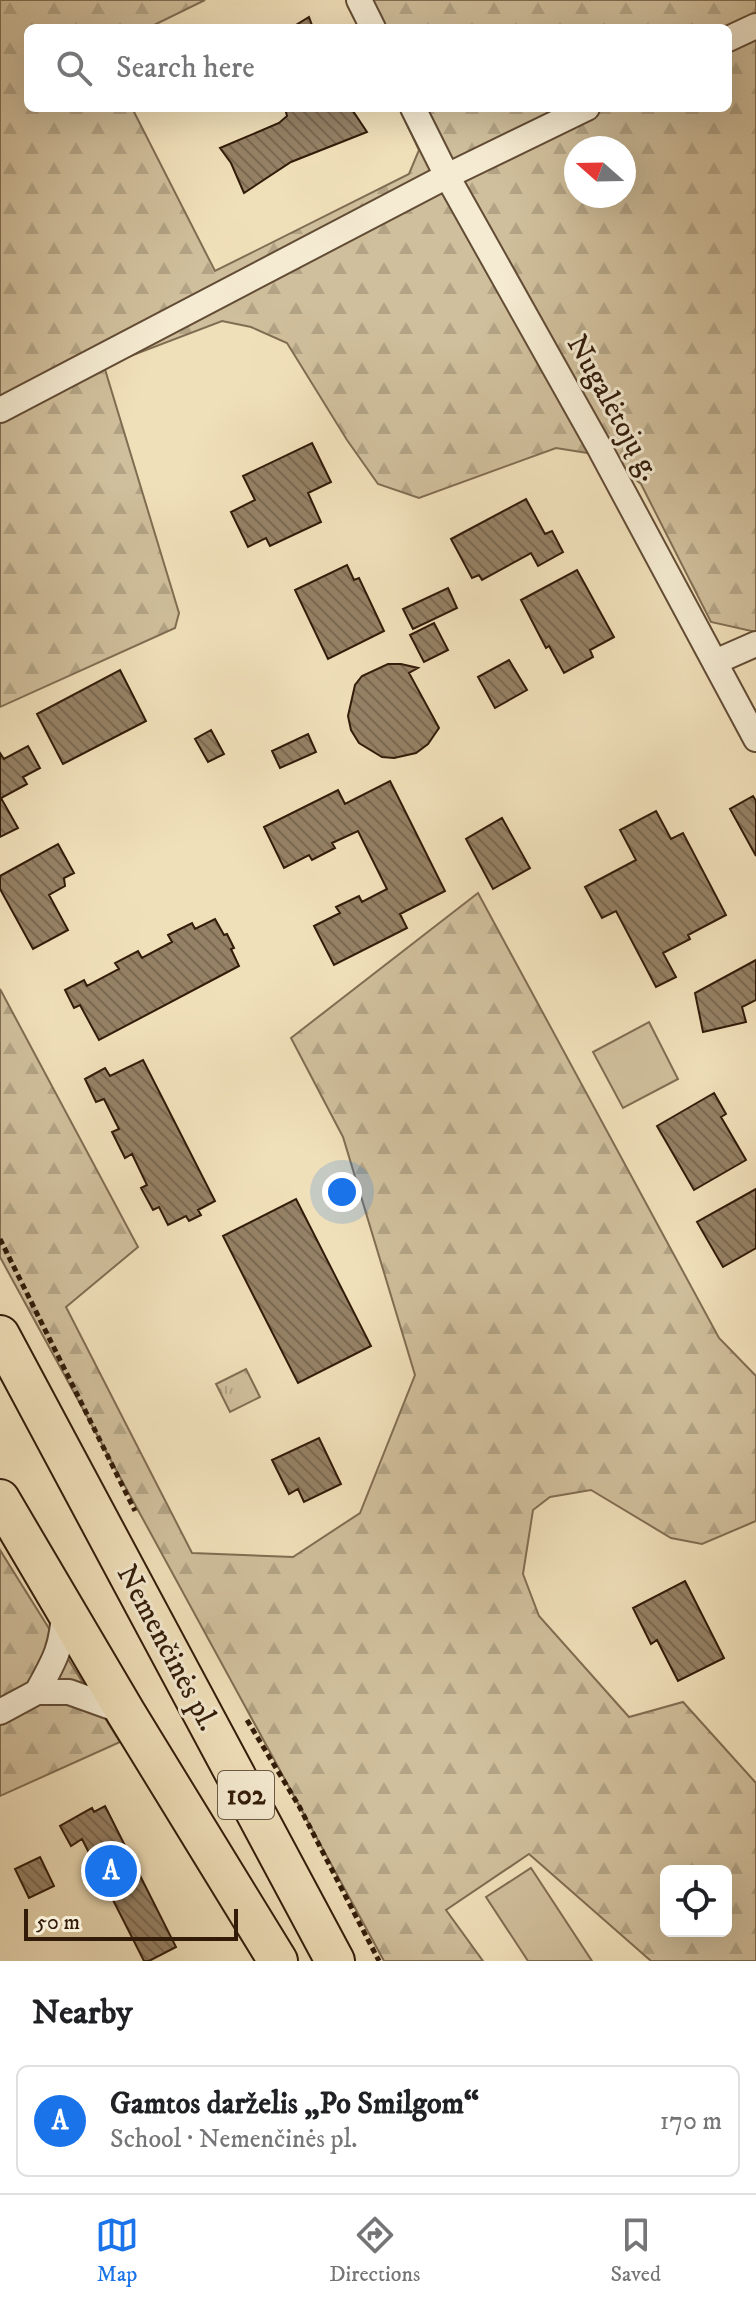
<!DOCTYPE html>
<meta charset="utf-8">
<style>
:root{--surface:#fff;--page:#f6f6f6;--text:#202124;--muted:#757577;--line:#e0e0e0;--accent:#1a73e8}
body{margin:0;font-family:"IM FELL DW Pica",serif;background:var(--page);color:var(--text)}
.controls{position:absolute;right:24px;bottom:24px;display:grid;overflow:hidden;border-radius:12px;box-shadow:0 8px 32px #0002}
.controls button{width:72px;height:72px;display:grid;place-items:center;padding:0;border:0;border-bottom:2px solid var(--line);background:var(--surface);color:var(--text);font:40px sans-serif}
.compass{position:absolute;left:564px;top:136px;width:72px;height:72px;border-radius:50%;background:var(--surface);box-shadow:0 8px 32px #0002;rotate:290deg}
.scale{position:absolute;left:24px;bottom:20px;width:214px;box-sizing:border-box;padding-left:8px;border:4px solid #321b09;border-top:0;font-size:22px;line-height:28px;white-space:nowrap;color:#321b09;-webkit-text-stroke:6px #f5ebd2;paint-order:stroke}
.you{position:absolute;left:342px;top:1192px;width:28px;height:28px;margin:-20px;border:6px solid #fff;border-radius:50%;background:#1a73e8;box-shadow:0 0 0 12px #1a73e833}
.badge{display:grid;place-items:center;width:52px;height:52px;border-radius:50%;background:var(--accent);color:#fff;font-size:26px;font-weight:700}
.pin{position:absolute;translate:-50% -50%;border:4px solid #fff;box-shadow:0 2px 8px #0006}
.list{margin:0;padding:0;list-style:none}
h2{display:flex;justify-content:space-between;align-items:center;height:104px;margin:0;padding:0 32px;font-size:34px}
h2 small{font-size:26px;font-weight:400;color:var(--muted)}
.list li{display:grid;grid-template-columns:52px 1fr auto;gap:24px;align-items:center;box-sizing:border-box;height:112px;margin:0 16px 16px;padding:0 16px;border:2px solid var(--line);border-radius:12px}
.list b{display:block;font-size:30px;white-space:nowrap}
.list p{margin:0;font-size:26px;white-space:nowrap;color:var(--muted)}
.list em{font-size:26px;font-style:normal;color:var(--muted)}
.icon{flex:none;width:44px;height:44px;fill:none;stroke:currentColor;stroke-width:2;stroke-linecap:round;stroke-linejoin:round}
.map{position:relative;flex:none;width:756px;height:1961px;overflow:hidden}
.search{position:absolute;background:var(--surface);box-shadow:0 8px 32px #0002;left:24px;right:24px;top:24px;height:88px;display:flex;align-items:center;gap:20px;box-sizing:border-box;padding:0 28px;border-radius:12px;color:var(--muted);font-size:30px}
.sheet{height:232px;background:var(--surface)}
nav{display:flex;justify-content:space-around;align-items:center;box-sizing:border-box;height:112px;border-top:2px solid var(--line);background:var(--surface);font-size:22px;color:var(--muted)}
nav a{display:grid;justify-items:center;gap:4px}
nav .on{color:var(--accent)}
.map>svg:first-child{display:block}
.grass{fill:url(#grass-tufts);stroke:#816d52;stroke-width:2}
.forest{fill:url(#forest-firs);stroke:#816d52;stroke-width:2;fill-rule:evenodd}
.pitch{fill:#d0bf9c;stroke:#816d52;stroke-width:2}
.building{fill:url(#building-back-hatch);stroke:#321b09;stroke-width:2}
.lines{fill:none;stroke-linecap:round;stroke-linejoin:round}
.minor-casing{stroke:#624c35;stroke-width:28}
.primary-casing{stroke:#321b09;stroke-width:42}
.path{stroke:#321b09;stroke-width:5;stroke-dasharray:6 4;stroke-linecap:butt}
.minor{stroke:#f5ebd2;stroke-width:24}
.primary{stroke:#f0e0ba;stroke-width:38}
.labels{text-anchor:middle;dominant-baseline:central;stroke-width:6;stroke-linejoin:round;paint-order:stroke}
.shield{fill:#f5ebd2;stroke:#6c5945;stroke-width:2}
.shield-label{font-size:28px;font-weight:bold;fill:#321b09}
.street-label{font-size:30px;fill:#321b09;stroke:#f5ebd2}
</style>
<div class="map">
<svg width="756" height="1961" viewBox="0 0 756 1961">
<defs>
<pattern id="grass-tufts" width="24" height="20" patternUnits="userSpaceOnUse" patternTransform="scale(2)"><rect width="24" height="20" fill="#d0bf9c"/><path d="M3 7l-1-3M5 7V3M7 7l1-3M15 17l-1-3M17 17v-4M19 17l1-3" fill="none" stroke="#b3a485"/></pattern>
<pattern id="forest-firs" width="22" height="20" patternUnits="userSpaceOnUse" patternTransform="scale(2)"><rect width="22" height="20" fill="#d0bf9c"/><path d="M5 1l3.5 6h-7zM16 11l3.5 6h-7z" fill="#b3a485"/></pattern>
<pattern id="building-back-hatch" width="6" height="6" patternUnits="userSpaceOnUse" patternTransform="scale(2)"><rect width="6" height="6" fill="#958165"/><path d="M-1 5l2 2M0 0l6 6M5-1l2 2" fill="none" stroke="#7a6951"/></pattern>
</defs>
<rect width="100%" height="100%" fill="#f0e0ba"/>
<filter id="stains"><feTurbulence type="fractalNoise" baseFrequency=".0025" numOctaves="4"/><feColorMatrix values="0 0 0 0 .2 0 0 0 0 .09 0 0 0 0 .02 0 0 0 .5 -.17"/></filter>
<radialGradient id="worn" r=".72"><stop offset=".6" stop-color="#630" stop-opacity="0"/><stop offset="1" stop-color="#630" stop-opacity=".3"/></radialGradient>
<path class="grass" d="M246,1369l14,28 -30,15 -14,-28z"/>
<path class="forest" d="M0,0h205l-57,28h-120v80h104l83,163 194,-97 10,-24 -20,-42h329v-80h-366l-14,-28h408v632l-45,-10 -70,-138 -35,-28 -50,-8 -137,50 -41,-14 -31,-44 -60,-97 -36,-16 -29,-6 -118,45 75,247 -4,15 -175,79zM576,148h48v48h-48z
M478,893l241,445 37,38v145l-54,23 -31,-6 -80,-48 -41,7 -17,13 -10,64 16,42 90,101 54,-15 73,81v178h-105l-122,-107 -83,56 37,51h-99l-384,-704v-268l138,258 -72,60 126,246 101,4 67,-44 55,-138 -72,-238 -52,-99zM726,1871v60h-60v-60z
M0,1550l120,192 -120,54z"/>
<path class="pitch" d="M649,1022l29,57 -55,29 -30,-56z
M531,1868l61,93h-64l-42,-64z"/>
<path class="building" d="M309,17l4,11h-22z
M285,108h66l16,24 -76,30 -47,31 -13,-30 -11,-15 59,-25 8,-7z
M312,443l19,39 -23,11 13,29 -51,24 -4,-8 -18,9 -17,-35 24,-12 -12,-24z
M526,499l19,35 7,-3 11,21 -25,14 -7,-13 -49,27 -3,-5 -7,3 -21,-39z
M347,565l7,15 5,-2 25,53 -56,28 -33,-69z
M577,570l37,67 -24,13 3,7 -29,16 -15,-27 -3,2 -25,-48z
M448,588l9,20 -44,21 -10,-20z
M434,623l14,27 -24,12 -14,-27z
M509,660l18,30 -32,18 -17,-31z
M388,664h13l17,4 -9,5 30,55 -11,16 -12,9 -22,5 -12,-1 -23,-14 -8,-13 -3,-14 7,-31 7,-9z
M120,670l26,51 -83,43 -26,-50z
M211,730l13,24 -16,8 -13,-23z
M308,734l8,18 -36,16 -8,-17z
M28,746l12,22 -17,9 4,7 -26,14 17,30 -18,9v-84l4,6z
M390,781l55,110 -45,23 7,14 -73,37 -20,-39 26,-13 -4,-6 23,-11 3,6 25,-13 -29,-58 -26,12 3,5 -23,12 -3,-5 -25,13 -20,-41 74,-37 7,14z
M753,796l3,5v55l-26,-47z
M656,811l15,28 12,-6 43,82 -38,20 2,4 -27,14 13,24 -20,10 -40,-76 -14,7 -17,-31 51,-27 -16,-30z
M502,818l28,50 -37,21 -27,-50z
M58,844l16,29 -10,5 1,8 -16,9 19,35 -35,19 -33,-60v-13z
M215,919l9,16 3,-1 7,14 -3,1 8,17 -140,74 -19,-35 -6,3 -9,-18 19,-10 3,6 32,-17 -4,-6 23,-12 4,7 30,-16 -4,-7 24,-12 3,6z
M756,960v40l-14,7 4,15 -43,10 -8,-39z
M143,1060l72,141 -17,9 3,5 -12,6 -3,-5 -18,9 -9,-18 -6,3 -12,-22 6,-3 -15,-31 -7,4 -13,-26 7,-3 -15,-30 -8,3 -11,-23 20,-11 5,8z
M714,1093l12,21 -5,3 25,43 -52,30 -37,-64z
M756,1189v59l-33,19 -26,-45z
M296,1199l75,147 -73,37 -75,-147z
M319,1438l22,46 -37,18 -6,-13 -9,5 -17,-34z
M685,1581l39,77 -46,23 -21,-41 -6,4 -18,-36z
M105,1806l71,141 -27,14h-5l-62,-122 -11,7 -11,-20 32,-18 2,4z
M40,1857l14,29 -25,12 -14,-29z"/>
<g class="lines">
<g class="minor-casing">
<path id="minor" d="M359,0l14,28
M728,39l28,-13
M413,108l34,68 151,269 158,294
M0,410l447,-234 140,-68
M715,662l41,-18
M37,1692c18,-32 26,-46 27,-83
M0,1712l37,-20h32l56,20"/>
</g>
<g class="primary-casing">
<path id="primary" d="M0,1335l335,626
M0,1499l126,214 152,248"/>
</g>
<path class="path" d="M0,1239l135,272
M247,1720l52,86 80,155"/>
<use href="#minor" class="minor"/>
<use href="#primary" class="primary"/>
</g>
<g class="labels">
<rect class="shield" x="218" y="1771" width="56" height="48" rx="6"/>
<g class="shield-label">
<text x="246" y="1795">102</text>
</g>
<g class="street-label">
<text transform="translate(613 408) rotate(61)">Nugalėtojų g.</text>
<text transform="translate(167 1648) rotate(62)">Nemenčinės pl.</text>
</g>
</g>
<rect width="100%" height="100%" filter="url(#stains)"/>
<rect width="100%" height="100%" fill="url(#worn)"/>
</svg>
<div class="controls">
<button><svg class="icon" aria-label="locate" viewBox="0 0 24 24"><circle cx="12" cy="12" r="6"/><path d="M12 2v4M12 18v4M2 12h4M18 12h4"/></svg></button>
</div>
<svg class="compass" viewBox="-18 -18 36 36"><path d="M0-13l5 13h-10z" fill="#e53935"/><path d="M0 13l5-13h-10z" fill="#757577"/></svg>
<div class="scale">50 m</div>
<div class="you"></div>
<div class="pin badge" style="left:111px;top:1871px">A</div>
<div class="search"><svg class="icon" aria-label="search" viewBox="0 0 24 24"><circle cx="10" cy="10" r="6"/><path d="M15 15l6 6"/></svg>Search here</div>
</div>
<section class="sheet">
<h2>Nearby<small></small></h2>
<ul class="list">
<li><span class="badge">A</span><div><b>Gamtos darželis „Po Smilgom“</b><p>School · Nemenčinės pl.</p></div><em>170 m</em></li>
</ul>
</section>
<nav>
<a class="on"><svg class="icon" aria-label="map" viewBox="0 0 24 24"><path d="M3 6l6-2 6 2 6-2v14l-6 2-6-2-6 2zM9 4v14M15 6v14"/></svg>Map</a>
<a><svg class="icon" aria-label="directions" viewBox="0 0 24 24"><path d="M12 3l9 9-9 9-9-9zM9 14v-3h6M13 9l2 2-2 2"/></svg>Directions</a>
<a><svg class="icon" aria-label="saved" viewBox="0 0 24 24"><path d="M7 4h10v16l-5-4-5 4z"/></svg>Saved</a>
</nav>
